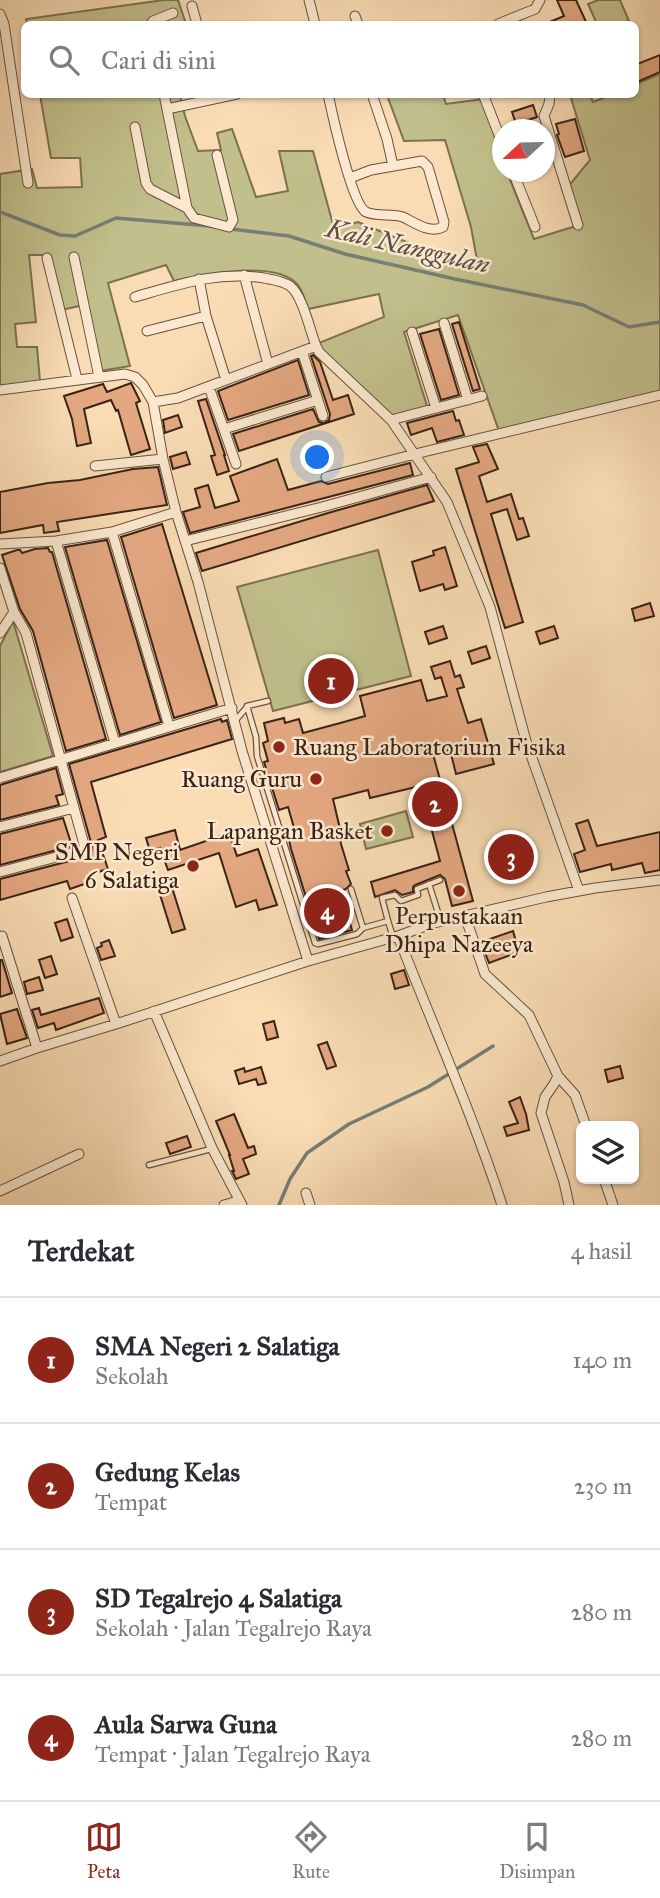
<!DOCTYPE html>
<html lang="id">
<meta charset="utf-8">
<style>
:root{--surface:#fff;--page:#f2f2f3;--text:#2b2b33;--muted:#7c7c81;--line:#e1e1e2;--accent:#8f2418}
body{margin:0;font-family:"IM FELL Great Primer",serif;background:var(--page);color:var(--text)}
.controls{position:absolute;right:21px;bottom:21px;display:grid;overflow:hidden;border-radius:10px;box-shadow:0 2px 5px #0004}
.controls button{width:63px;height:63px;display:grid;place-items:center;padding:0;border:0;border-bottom:2px solid var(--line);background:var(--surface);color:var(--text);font:35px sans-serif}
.compass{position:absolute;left:492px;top:119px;width:63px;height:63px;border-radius:50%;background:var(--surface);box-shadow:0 2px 5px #0004;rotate:248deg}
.you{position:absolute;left:318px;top:458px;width:24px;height:24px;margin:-18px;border:5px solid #fff;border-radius:50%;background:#1a73e8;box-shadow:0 0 0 10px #1a73e833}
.badge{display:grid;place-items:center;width:46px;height:46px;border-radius:50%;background:var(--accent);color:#fff;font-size:23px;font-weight:700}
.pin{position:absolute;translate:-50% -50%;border:4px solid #fff;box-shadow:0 2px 7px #0006}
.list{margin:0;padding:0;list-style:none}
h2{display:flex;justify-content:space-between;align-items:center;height:91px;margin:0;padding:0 28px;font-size:30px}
h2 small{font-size:23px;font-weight:400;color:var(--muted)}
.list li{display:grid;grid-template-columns:46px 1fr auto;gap:21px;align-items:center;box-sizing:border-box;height:126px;padding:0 28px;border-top:2px solid var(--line)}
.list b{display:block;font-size:26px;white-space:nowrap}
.list p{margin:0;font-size:23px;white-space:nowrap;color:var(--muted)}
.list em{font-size:23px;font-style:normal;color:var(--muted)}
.icon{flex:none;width:38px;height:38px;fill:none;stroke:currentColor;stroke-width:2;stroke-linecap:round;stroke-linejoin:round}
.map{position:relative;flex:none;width:660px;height:1205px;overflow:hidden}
.search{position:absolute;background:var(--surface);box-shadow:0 2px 5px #0004;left:21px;right:21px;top:21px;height:77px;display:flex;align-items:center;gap:18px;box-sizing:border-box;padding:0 24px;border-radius:10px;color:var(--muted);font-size:26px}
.sheet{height:595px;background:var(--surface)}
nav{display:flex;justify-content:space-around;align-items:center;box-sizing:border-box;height:98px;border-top:2px solid var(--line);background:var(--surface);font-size:19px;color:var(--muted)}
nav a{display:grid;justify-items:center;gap:4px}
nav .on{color:var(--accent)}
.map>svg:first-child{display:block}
.green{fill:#c1bf8b;stroke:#7d7151;stroke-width:2}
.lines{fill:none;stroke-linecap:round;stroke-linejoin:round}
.stream{stroke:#767e75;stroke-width:3.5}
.building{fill:#e4a881;stroke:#392317;stroke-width:2}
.lane-casing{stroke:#69513e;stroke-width:7}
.street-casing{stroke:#69513e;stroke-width:11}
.lane{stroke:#fbe8ce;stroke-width:4.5}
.street{stroke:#fbe8ce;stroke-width:9}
.poi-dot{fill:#8f2418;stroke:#fbe8ce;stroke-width:2.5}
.labels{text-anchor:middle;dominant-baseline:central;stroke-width:5;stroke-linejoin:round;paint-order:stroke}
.poi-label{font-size:24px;fill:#392317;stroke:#fbe8ce;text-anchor:end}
.water-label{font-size:26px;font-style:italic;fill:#585046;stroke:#fbe8ce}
</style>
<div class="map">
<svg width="660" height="1205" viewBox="0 0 660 1205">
<rect width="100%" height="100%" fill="#f9dcb4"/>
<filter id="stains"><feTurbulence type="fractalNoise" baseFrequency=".00286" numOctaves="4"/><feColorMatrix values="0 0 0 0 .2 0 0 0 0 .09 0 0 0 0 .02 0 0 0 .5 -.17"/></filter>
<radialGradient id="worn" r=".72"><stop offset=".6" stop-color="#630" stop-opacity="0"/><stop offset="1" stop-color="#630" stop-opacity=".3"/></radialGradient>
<path class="green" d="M164,0h14l8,24h-159l-1,-5z
M598,0h22l9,21 -9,3h-23l-9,-20z
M660,74v319l-161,38 -41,-116 -54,17 24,77 -35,10 -77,-75 68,-27 -5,-23 -71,15c-3,-9 -5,-18 -11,-25 -22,-24 -94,-10 -123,-3l-8,-16 -58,18 22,83 -30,5 -16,-66 -23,5 -15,-55h-17l7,67 -21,2 2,23h20l3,34 -40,5v-212l32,-5 5,19 45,-1 -2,-29h-29l-11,-63h140l5,21 13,35 23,-1 -4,-17 15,-4 24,68 32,-6 -9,-40h34l21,77 24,-6 90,37 29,1 -6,-33 -26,-87 -41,1 -17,-46h56l3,9 37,-5 19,60 1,13h4l27,67 45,-14 -12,-37 23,-28 -19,-62 7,-3h12l3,7 18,-7 25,-1v-10z
M378,550l33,126 -138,35 -36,-124z
M13,621l40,135 -53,16v-126z
M406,811l7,26 -47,12 -6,-25z"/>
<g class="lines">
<path class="stream" d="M0,212l60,23 15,1 41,-18 94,8
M231,229l58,7 56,18 110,25 128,26 46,22 31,-5
M279,1205l11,-26 17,-26 42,-29 79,-37 65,-41"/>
</g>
<path class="building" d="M557,0h19l11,24h-42l19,-8z
M660,55v17l-25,11v-18z
M533,105l4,12 -21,7 -4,-12z
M575,119l9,32 -19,6 -8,-22 2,-1 -3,-10z
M459,322l21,67 -7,2 -21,-67z
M439,329l20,66 -18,5 -21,-66z
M313,355l7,7 13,38 15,-5 6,19 -115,37 -6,-17 80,-25 6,13 5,1 5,-3 1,-6 -19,-58z
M298,360l11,35 -81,25 -10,-29z
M131,383l9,18 -4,2 14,46 -19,6 -13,-45 -2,1 -5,-11 -27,9 7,34 -14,3 -5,-27 -8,-23 39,-12 4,8z
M206,399l19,56h-1l5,16 -12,4 -6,-19 4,-1 -17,-54z
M453,411l3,10 3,-1 5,15 -27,7 -5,-14 -21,7 -4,-12z
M178,415l4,12 -17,6 -2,-13z
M487,444l11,25 -19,7 8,26 24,-8 8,25 4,-1 6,18 -12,4 -10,-31 -16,5 32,108 -18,6 -49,-159 23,-7 -6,-15z
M186,452l4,12 -17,5 -3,-12z
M277,459l11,31 33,-9 7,3 82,-21 3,12 -223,58 -7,-21 17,-5 -5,-18 13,-4 7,23 24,-7 -9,-25z
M158,467l9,38 -110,17 2,9 -15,2 -1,-8 -43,8v-41l48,-9 32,-3 53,-11z
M427,485l7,16 -232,70 -6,-18 132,-40z
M162,524l55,181 -43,13 -53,-181z
M107,540l54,182 -41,13 -55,-188z
M445,547l12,39 -12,4 -2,-6 -23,7 -8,-29 22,-7 -1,-4z
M48,548l2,4h2l54,187 -40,12 -33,-120 -13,-22 -18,-54 15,-5h3l2,3 13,-4z
M650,603l4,13 -19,5 -3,-12z
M443,626l4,12 -18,6 -4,-12z
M554,626l4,12 -18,6 -4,-12z
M486,646l4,12 -18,6 -4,-12z
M450,661l5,16 5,-2 4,12 -7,2 11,34 13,-4 13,45 -38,10 -6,-24 -17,4 40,147 -21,5 -7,-27 -5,-4 -25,10 -2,2v5l-11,3 -7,-5 -20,7 -4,-15 69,-21 -20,-75 -50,12 -2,-8 -35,9 7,30 -1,1 2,14 8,26 -3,1 5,13 -5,5 -6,2 12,39 -33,9 -28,-90 -2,-9 8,-2 -9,-31 -9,3 -15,-48 4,-1 -5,-18 5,-2 -4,-18 20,-5 1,5 14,-4 4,14 41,-11 21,-6 -5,-20 61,-16 6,21 20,-5 -6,-19 -6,2 -4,-12z
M221,719l1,3 5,-2 5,19 -141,43 15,55 -8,3 10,29 -20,6 2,7 -20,7 -3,-8 -67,19v-21l85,-22 6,-4 1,-7 -23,-82z
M56,768l7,26 -7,2 3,9 -59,15v-35z
M63,818l9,28 -72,19v-31z
M588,820l9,26 63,-14v38l-15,3 -3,-10 -30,7 -1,-6 -31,8 -6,-18 11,-4 -9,-26z
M175,830l5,20 49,-17 8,23 21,-7 19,56 -18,5 -3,-10 -20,7 -17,-54 -51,17 -8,-22 -10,3 -4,-13z
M170,881l15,48 -13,4 -15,-48z
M67,919l6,18 -12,4 -6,-18z
M513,931l6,21 -30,11 -8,-21z
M109,940l6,16 -14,4 -4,-12 5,-2 -1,-3z
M51,956l6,18 -12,4 -6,-18z
M0,960h2l10,33 -12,4z
M404,970l5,15 -14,4 -4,-15z
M39,977l4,13 -16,4 -3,-12z
M99,998l5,15 -48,17 -2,-7 -16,5 -6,-18 7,-2 2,7z
M17,1009l10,29 -20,6 -7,-30z
M274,1021l4,16 -11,3 -4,-16z
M327,1042l9,24 -9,3 -9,-24z
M620,1066l3,12 -15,4 -3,-12z
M261,1067l5,16 -8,2 -2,-6 -17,5 -4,-13 9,-3 1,4z
M520,1097l6,17 3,16 -22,6 -3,-9 14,-4 -9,-21z
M234,1114l14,34 6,-2 2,8 -13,5 6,15 -13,5 -4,-8h2l-5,-16h1l-14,-34z
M187,1136l4,11 -21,7 -4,-11z"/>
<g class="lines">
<g class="lane-casing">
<path id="lane" d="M268,701l-21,5 9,31 1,19 58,187 3,1 39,-10 6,-6 25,-7 5,16
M235,721l12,-14
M429,884l12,38
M351,889l12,39
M388,921l-6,-23 13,-3 6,6 17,-6 -1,-6 23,-9
M149,1165l62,-16"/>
</g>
<g class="street-casing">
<path id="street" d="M309,0l6,24
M192,6l5,18
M0,14l4,10 24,159
M355,16l3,8
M151,24l2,-3 20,-8
M498,24l37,-15 5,-9
M164,94l3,15
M328,94c4,19 24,111 38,118 11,5 26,1 37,5 12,6 27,17 40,10l1,-5 -16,-55 -6,-6 -51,9 -21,8
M372,94l15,45 6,27
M483,94l20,51
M550,94l-1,10 -5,12 34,109
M135,127l11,56 4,6 37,19
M217,155l16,65 -4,7 -35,-9 -7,-10 -20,-99 70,-15
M513,172l22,55
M74,257l25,120
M47,258l30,121
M244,275l24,89
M199,279l7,37 20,64
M135,297c45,-13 82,-26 129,-19 9,2 19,3 26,8 13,10 20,45 26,60
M444,323l24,77
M147,331l59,-15
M412,332l24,76
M302,351l21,65
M209,387l27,77
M0,390l125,-16 10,3 8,8 10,17 10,57 13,53 22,70 44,169 66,210
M153,402l25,-4 138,-52 3,6 72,68 56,82 43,105 36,134 53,150
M391,420l91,-24
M224,429l94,-29
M95,466l68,-7
M326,477l89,-23 245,-59
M112,532l57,194
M56,541l59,202
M185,541l137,-34 109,-30
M0,544l56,-3 56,-9 64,-20
M0,568l14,44 -14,21
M0,778l232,-70
M0,827l74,-19
M0,872l83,-22 2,-2 -59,-215 -12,-21
M72,898l44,126
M465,916l20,58 44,41 29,61 -4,8 -9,13 -4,16 23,69 5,23
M2,936l35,112
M398,936c35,90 74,177 104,269
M154,1011l58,137 30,57
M0,1061l37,-13 79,-24 192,-63 90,-25 36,-13 112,-26 49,-9 65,-8
M558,1076l17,19 11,31
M604,1179l9,26
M0,1191l79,-37
M306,1193l4,12
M224,1205l14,-4"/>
</g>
<use href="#lane" class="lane"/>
<use href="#street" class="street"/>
</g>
<g class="poi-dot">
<circle cx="279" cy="747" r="7"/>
<circle cx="316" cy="779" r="7"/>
<circle cx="387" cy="831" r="7"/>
<circle cx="193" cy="866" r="7"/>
<circle cx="459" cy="891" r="7"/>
</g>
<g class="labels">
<g class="poi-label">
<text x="293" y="747" text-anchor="start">Ruang Laboratorium Fisika</text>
<text x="302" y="779">Ruang Guru</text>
<text x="373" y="831">Lapangan Basket</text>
<text x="179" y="852">SMP Negeri<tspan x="179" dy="28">6 Salatiga</tspan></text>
<text x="459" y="916" text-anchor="middle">Perpustakaan<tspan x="459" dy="28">Dhipa Nazeeya</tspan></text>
</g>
<g class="water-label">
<text transform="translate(408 246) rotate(13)">Kali Nanggulan</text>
</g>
</g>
<rect width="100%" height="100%" filter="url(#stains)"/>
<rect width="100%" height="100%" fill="url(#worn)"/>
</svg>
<div class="controls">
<button><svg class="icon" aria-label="layers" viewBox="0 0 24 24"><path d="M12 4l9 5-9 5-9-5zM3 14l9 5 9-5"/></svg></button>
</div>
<svg class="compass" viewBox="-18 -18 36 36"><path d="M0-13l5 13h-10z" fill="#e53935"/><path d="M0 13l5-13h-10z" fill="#7c7c81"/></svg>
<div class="you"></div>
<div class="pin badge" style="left:331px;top:681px">1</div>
<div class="pin badge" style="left:435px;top:804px">2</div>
<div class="pin badge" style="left:511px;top:857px">3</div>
<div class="pin badge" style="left:327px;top:911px">4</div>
<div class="search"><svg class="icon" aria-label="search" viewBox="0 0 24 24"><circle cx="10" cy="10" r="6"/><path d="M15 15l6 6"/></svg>Cari di sini</div>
</div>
<section class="sheet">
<h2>Terdekat<small>4 hasil</small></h2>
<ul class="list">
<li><span class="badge">1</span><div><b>SMA Negeri 2 Salatiga</b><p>Sekolah</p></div><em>140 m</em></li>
<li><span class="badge">2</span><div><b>Gedung Kelas</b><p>Tempat</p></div><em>230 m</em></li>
<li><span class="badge">3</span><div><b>SD Tegalrejo 4 Salatiga</b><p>Sekolah · Jalan Tegalrejo Raya</p></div><em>280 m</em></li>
<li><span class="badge">4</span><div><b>Aula Sarwa Guna</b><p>Tempat · Jalan Tegalrejo Raya</p></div><em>280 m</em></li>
</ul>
</section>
<nav>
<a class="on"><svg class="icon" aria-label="map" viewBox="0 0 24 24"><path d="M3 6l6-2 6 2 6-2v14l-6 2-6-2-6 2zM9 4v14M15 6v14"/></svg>Peta</a>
<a><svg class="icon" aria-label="directions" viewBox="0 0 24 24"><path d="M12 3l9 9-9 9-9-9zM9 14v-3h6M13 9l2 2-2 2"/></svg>Rute</a>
<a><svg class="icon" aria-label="saved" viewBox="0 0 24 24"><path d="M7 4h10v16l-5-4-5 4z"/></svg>Disimpan</a>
</nav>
